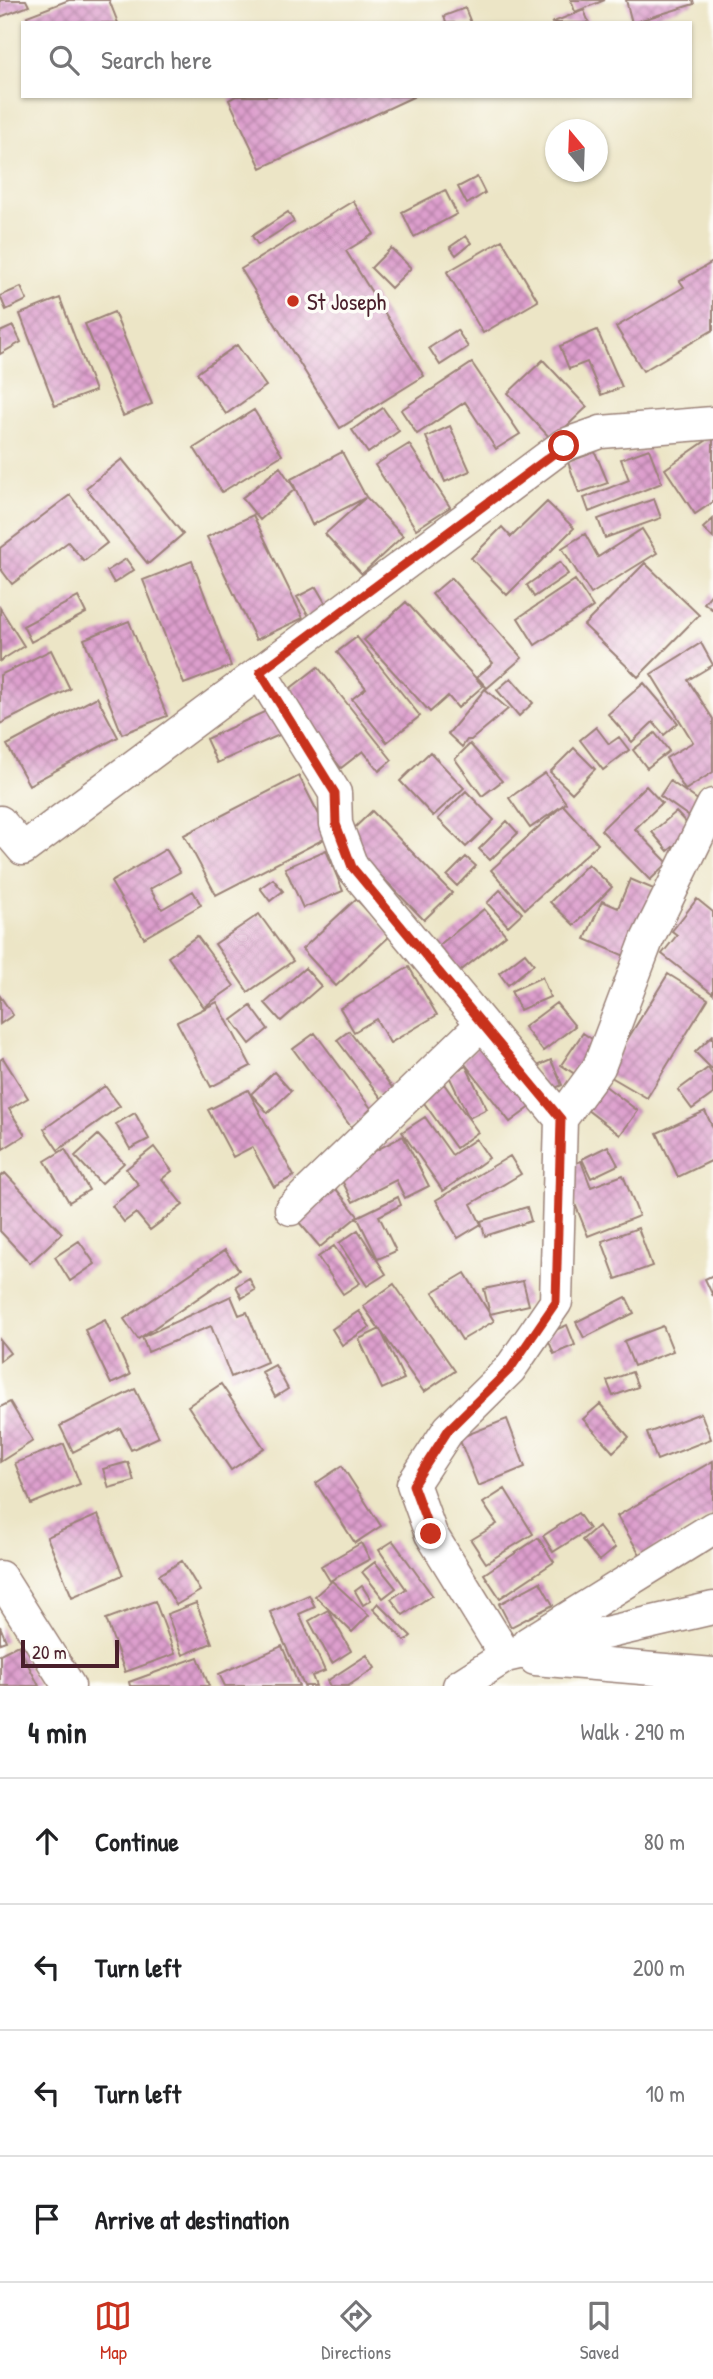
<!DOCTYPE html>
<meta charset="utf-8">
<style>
:root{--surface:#fff;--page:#f6f6f6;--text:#202124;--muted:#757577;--line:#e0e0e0;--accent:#c8321e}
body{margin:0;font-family:"Patrick Hand",sans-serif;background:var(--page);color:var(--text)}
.compass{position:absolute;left:545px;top:119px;width:63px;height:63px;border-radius:50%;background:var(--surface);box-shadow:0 2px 5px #0004;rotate:341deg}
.scale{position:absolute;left:21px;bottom:18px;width:98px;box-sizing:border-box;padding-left:7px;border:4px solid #4a1f2b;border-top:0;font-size:19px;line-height:24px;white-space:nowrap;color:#4a1f2b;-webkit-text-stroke:5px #fdfcf7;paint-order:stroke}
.stop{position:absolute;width:21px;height:21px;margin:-16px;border:5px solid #c8321e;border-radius:50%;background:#fff}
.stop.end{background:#c8321e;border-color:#fff;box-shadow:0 2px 7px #0008}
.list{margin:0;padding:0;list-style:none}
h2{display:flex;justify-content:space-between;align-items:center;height:91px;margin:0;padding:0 28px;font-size:30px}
h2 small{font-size:23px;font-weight:400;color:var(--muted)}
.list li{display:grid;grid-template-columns:46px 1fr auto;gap:21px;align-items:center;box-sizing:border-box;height:126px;padding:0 28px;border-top:2px solid var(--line)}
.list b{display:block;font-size:26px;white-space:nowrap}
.list em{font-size:23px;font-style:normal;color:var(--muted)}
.icon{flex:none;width:38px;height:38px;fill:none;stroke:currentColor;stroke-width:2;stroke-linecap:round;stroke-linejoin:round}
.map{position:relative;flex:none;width:713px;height:1686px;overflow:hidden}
.search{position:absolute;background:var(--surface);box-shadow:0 2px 5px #0004;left:21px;right:21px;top:21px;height:77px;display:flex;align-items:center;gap:18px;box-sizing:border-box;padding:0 24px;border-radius:0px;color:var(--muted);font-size:26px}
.sheet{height:595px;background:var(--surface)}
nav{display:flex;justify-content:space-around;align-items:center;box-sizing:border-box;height:98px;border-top:2px solid var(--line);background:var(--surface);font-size:19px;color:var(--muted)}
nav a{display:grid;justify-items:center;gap:4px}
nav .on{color:var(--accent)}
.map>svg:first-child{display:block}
.building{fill:url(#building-cross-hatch)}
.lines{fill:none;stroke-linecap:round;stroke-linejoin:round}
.minor-casing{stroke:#9b8278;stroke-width:35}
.minor{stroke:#fff;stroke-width:32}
.route{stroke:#c8321e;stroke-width:9}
.poi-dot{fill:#c8321e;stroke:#fdfcf7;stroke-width:2.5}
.labels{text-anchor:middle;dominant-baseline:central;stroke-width:7;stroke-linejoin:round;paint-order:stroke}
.poi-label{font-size:23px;fill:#4a1f2b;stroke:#fdfcf7;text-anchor:start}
</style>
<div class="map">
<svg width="713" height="1686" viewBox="0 0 713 1686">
<defs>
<pattern id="building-cross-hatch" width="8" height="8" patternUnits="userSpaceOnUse" patternTransform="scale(1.75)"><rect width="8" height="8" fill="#dd9fcd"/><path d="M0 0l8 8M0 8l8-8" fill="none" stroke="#b581a7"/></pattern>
</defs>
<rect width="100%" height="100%" fill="#fdfcf7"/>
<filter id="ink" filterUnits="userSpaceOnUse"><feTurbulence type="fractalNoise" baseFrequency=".0143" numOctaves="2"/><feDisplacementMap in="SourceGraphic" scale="14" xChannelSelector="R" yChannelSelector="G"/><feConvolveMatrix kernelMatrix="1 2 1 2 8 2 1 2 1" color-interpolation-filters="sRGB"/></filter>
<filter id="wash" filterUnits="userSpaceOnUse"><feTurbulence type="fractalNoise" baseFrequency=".00686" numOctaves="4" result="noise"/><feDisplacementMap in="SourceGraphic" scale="28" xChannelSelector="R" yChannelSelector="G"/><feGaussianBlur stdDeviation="1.57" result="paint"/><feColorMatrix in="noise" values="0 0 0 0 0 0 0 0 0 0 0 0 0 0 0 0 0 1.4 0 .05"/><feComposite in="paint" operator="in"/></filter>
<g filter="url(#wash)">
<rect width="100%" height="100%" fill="#ece5c6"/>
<g id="blocks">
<path class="building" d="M0,0h26l3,6 -29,11z
M69,0h40l9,23h-89l-2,-7z
M571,0h34l-30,12z
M626,0h67l1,4 -62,19z
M465,8l6,15h-25l-2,-7z
M584,10l5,13h-38z
M236,96h179l-154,72 -32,-68z
M477,177l8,16 -18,11 -9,-17z
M445,190l12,24 -43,23 -12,-25z
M353,201l21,33 -28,17 78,125 -84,52 -99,-159z
M288,212l6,10 -36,23 -6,-9z
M466,236l5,7 -15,12 -6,-8z
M502,240l36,61 -55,32 -36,-61z
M391,248l20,20 -20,20 -20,-20z
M713,262v68l-70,41 -27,-44 68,-40 -4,-6z
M21,287l6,13 -21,10 -6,-14z
M60,298l35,93 -40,15 -35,-92z
M114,312l38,92 -29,12 -38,-92z
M13,326l8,16 -21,12v-22z
M457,330l11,17 -28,18 -11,-17z
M597,330l25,57 -21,8 -14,-33 -18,7 -9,-23z
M237,345l29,41 -40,28 -29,-41z
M543,360l44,47 -35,33 -44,-47z
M472,363l48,71 -24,15 -31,-47 -48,32 -16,-24z
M383,408l16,23 -31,22 -16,-23z
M254,410l28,45 -60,37 -28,-44z
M450,426l20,45 -25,11 -19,-45z
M713,436v66l-18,12 -30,-45z
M409,444l41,63 -34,22 -41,-64z
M649,449l13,34 -73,29 -5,-14 45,-18 -8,-21z
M342,452l24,45 37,39 -41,38 -37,-40 40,-36 -53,27 -21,-46z
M595,452l13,31 -29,10 -11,-31z
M122,459l61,75 -35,30 -62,-76z
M280,467l15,22 -35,31 -18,-22z
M70,495l37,48 -23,18 -16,-19 -56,42 -12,-16v-20z
M654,499l7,19 -56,20 -7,-19z
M547,502l27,26 -67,67 -36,-37 31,-31 9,10z
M253,515l50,103 -47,22 -49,-103z
M713,519v19l-10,-10z
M642,529l15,24 -66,41 -29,-46 23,-14 13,23z
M126,559l8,11 -20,13 -7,-12z
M192,561l39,105 -47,18 -41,-104z
M560,562l8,12 -34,23 -7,-12z
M645,563l54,52 -61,62 -54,-52z
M451,578l71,80 -35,30 -10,-11 16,-14 -61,-69z
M575,580l18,27 -58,38 -17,-27z
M316,587l11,19 -18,10 -12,-19z
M713,592v18l-9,-7z
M78,597l8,16 -55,29 -8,-16z
M406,602l77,84 -25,22 -10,-12 -18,16 -66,-72z
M0,608l24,38 -24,15z
M129,621l38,95 -45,18 -38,-95z
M357,637l63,79 -33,26 -35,-43 14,-11 -29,-36z
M701,643l12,22 -25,15 25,39v53l-28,18 -19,-32 27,-16 -42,-68z
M51,650l19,39 -70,35v-49z
M318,667l74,93 -13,11 -16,-20 -22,17 -58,-74z
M511,678l22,25 -14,13 -22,-26z
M644,683l34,40 -14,12 -11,-13 -21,20 -24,-28z
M485,689l23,20 -37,31h-4l-5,7 -14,-13z
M97,697l21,40 -89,48 -22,-40z
M275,707l11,25 -69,31 -11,-24z
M596,727l13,17 10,-7 10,13 -26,20 -23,-30z
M655,733l14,18 -22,17 -14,-18z
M470,744l32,37 -20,15 -27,-37z
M574,748l21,21 -23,24 -22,-21z
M430,752l34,36 -31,28 -33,-35z
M545,773l21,30 -36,25 -21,-30z
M299,776l31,60 -114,59 -32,-60z
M670,781l35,24 -11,15 -34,-24z
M646,786l16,17 -27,26 33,34 -18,17 -49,-50z
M466,791l28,29 -28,27 -28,-28z
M563,805l35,39 -73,65 -34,-39z
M372,811l80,82 -28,27 -80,-82z
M676,812l17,18 -25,21 -16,-19z
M507,821l11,12 -28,27 -11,-11z
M166,849l14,23 -30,17 12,20 31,-18 8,14 -57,33 -33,-56z
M326,850l17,41 -40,17 -18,-40z
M466,857l10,9 -19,20 -10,-10z
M588,864l24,23 -38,38 -24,-23z
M273,879l10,12 -13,10 -10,-13z
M630,879l26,11 -29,67 -42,-18 17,-38 16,7z
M500,890l22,23 -14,13 -21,-23z
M356,899l35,36 -55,51 -34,-37z
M697,899l16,13v82l-51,-40 15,-19 -5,-4z
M484,909l22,26 -47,37 -21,-26z
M259,914l34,47 -45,31 -33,-48z
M197,936l37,50 -30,21 -36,-50z
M525,953l9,11 -26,21 -9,-12z
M409,967l28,48 -47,28 -14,-24 -22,13 -14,-24z
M305,968l16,18 -40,35 -16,-18z
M668,974l40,25 -61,99 -41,-24z
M542,977l8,20 -30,13 -9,-19z
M0,996l13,19 -13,9z
M217,1002l34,64 -40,21 -34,-65z
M556,1003l19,23 -32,25 -19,-24z
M251,1006l17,23 -18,15 -18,-24z
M349,1031l45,59 -12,9 -45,-59z
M315,1033l58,78 -22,16 -58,-78z
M583,1033l16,11 -21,32 -17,-11z
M713,1035v35l-18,-18z
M484,1043l48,63 -22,16 -48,-62z
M3,1058l25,40 -19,11 16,26 -22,14 -3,-89z
M551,1060l11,25 -15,7 -12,-25z
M466,1066l21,43 -18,9 -21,-44z
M708,1068l5,7v19l-21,15 -14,-19z
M274,1072l17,19 -23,22 -17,-19z
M600,1082l38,29 -18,24 -38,-29z
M444,1084l34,48 -22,16 -34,-48z
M105,1086l15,20 -62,44 -14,-21z
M248,1090l46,86 -20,11 -22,-40 -19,10 -25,-47z
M705,1111l8,17v32l-35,17 -21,-44z
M135,1113l14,26 -19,10 -14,-25z
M425,1117l27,38 24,-16 13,19 -46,33 -41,-59z
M98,1135l26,28 -23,21 -26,-28z
M403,1136l26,50 -24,12 -9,-18 -43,22 -16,-31z
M608,1146l10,19 -27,13 -9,-19z
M154,1147l18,24 -10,8 21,26 -33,25 -14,-17 -12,9 -12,-16 27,-21 -13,-16z
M65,1149l24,41 -20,12 -24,-41z
M510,1156l11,18 -50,30 10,20 -23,14 -22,-38z
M581,1161l10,26 32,-12 16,41 -51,20 -27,-67z
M5,1173l57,60 -32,30 -30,-32v-54z
M336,1189l22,27 -38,31 -22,-26z
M398,1197l3,8 -22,11 17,35 -18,8 -21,-42z
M527,1207l4,14 -46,15 -4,-15z
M638,1228l14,38 -36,13 -14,-38z
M358,1230l28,44 -19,12 -28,-43z
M79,1241l16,23 -25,17 -15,-24z
M334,1246l26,37 -17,11 -25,-37z
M225,1250l14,20 -101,69 -14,-20z
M465,1273l29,48 -32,19 -29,-48z
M713,1275v21l-8,-17z
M249,1278l6,12 -13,8 -6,-12z
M523,1281l6,24 -39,9 -6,-25z
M394,1284l61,87 -31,21 -61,-86z
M231,1296l8,19 8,-3 20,50 -36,15 -20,-51 -63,26 -6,-15z
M626,1297l8,16 -50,25 -8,-16z
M359,1311l11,16 -28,18 -10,-16z
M105,1320l25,55 -19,9 -26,-54z
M567,1325l8,20 -21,9 -8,-20z
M663,1326l10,25 -39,15 -10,-25z
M380,1329l24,50 -22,10 -23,-50z
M0,1340l10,13 -10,8z
M275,1365l13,24 -13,8 -13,-25z
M632,1372l6,15 -25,9 -6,-15z
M221,1384l43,64 -33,22 -43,-64z
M135,1389l24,48 -28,13 -11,-22 -47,24 -13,-26z
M10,1402l23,39 -33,21v-55z
M600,1404l29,33 -16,15 -30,-33z
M701,1413l10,26 -54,21 -10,-27z
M507,1419l18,48 -47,19 -19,-48z
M64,1444l16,40 -49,20 -16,-41z
M713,1461v53l-72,42 -24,-40z
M128,1462l6,19 -25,7 -6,-19z
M342,1466l39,60 -26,17 -39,-60z
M505,1489l28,45 -47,29 -15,-23 26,-16 -14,-21z
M578,1513l11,16 -36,23 -10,-16z
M98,1515l25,60 -51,22 -25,-60z
M598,1526l17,22 -16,13 -17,-21z
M538,1538l16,24 -54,36 -16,-24z
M393,1541l39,54 -29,20 -12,-16 15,-10 -27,-39z
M361,1543l9,16 -40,22 -9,-15z
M182,1561l18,30 -24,14 -17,-30z
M375,1562l21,26 -13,10 -21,-26z
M332,1581l37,34 -17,17 -37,-36z
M540,1582l13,23 -42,22 -12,-23z
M362,1586l9,14 -8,5 -8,-14z
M309,1595l6,12 -16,7 26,57 -13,5 4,10h-12l-34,-74z
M155,1601l20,53 -50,18 -19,-53z
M196,1603l16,40 -29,12 -16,-41z
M378,1603l33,33 -6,5 -32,-32z
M328,1610l23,41 -19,12 -23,-42z
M0,1626l6,15 -6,2z
M18,1645l21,41h-39v-32z
M282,1646l17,40h-74l-6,-12z
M367,1655l8,13 -27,18h-18l-3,-5z
M198,1657l11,29h-79l-1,-4z"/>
</g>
</g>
<g filter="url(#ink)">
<use href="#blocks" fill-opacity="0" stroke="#9b8278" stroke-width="2"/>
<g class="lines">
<g class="minor-casing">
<path id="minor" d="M260,672l75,121 1,31 16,43 209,252
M0,822l23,27 541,-404 37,-13 112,-9
M291,1209l191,-185
M0,1577l69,109
M528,1643l185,-115
M506,1656l-75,-122 -18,-50 36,-55 61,-60 46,-67 5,-183 38,-52 48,-127 66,-135
M535,1659l178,15
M459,1686l47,-30 207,-48"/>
</g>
<use href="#minor" class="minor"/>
</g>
</g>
<g class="lines" filter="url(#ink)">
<path class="route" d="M431,1534l-18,-49 36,-56 61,-60 46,-67 5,-183 -209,-252 -16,-43 -1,-31 -75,-121 304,-226"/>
</g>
<circle class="poi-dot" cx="293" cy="301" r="7"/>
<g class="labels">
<g class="poi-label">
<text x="307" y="301">St Joseph</text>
</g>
</g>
</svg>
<svg class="compass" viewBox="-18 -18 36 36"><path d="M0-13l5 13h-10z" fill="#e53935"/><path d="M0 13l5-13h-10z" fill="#757577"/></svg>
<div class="scale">20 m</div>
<div class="stop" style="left:564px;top:446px"></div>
<div class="stop end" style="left:431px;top:1534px"></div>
<div class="search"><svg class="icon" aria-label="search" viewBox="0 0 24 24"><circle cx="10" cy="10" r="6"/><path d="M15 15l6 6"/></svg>Search here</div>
</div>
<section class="sheet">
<h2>4 min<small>Walk · 290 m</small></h2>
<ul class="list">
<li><svg class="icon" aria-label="ahead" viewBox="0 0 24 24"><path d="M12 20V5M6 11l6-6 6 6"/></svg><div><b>Continue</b></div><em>80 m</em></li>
<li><svg class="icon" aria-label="left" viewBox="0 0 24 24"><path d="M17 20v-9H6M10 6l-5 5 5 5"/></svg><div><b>Turn left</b></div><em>200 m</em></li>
<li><svg class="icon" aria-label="left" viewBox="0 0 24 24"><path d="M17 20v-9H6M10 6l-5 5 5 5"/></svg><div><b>Turn left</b></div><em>10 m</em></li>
<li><svg class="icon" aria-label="arrive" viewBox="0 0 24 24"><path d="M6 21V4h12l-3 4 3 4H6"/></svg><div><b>Arrive at destination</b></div></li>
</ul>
</section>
<nav>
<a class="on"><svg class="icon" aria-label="map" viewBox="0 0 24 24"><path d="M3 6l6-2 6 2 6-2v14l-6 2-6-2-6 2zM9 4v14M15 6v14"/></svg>Map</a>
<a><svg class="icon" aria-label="directions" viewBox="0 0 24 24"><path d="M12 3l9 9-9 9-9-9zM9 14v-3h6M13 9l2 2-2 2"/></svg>Directions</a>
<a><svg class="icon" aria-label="saved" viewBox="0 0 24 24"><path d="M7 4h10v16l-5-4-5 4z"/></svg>Saved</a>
</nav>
